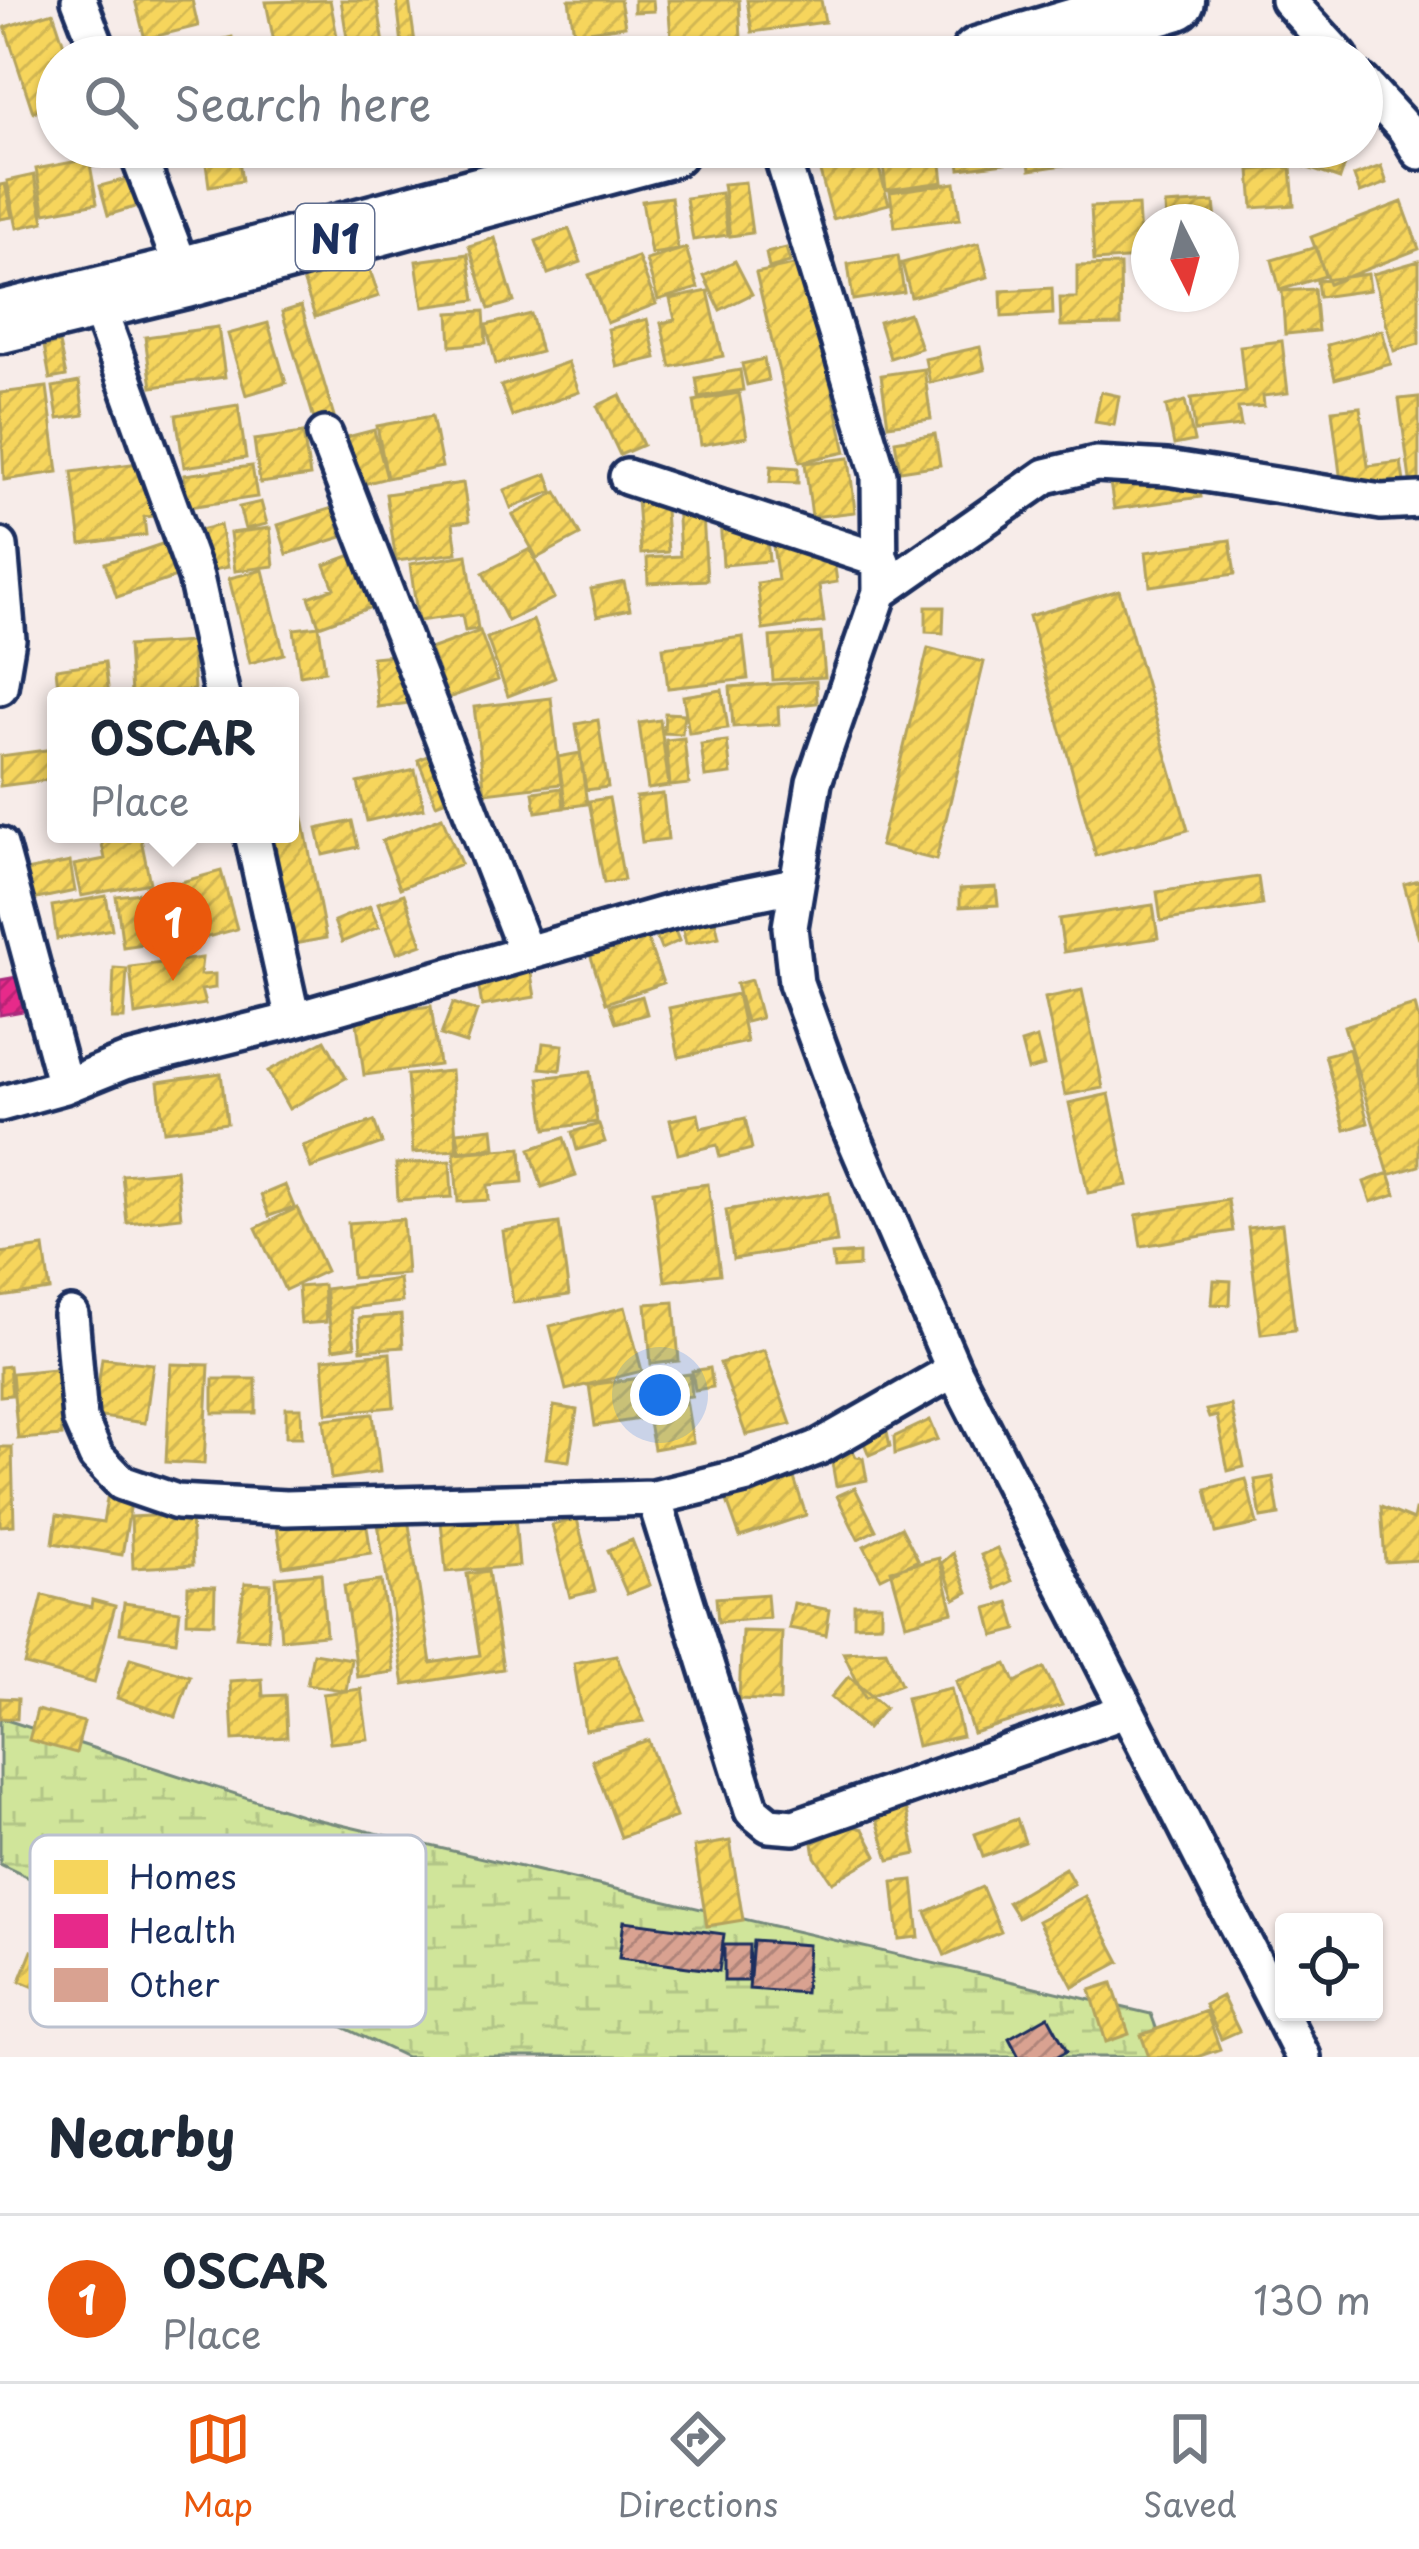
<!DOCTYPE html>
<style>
:root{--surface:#fff;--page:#f6f6f7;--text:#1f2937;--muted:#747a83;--line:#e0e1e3;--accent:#ea580c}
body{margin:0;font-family:"Playpen Sans",sans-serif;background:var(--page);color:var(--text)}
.controls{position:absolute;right:36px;bottom:36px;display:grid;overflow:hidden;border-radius:12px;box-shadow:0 3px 9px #0004}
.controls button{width:108px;height:108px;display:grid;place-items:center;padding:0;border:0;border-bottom:3px solid var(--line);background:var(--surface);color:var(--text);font:60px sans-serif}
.compass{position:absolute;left:1131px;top:204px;width:108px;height:108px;border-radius:50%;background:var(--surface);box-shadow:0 3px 9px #0004;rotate:174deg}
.you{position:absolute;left:660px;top:1395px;width:42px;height:42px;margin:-30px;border:9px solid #fff;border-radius:50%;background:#1a73e8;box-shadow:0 0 0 18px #1a73e833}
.badge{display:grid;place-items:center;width:78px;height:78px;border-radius:50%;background:var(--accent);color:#fff;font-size:39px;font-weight:700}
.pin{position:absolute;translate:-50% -99px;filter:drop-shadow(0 3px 6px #0008)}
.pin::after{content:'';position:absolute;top:63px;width:42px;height:36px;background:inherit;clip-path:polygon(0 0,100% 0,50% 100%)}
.popup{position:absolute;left:47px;top:687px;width:252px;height:156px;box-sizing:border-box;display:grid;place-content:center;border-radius:12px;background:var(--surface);filter:drop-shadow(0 3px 9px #0005);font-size:39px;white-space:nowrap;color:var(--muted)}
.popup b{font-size:45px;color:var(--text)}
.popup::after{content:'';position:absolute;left:50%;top:100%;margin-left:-24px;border:24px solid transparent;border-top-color:var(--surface)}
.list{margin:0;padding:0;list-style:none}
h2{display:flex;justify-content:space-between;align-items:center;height:156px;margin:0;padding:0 48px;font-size:51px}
h2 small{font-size:39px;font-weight:400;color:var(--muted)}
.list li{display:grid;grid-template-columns:78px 1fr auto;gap:36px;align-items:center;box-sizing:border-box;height:168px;padding:0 48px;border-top:3px solid var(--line)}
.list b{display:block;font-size:45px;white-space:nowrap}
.list p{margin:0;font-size:39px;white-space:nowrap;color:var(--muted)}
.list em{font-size:39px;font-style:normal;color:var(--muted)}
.icon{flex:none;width:66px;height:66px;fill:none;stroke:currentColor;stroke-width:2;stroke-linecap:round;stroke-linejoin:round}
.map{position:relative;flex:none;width:1419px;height:2057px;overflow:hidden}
.search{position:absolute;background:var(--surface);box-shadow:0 3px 9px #0004;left:36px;right:36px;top:36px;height:132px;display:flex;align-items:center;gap:30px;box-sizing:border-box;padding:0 42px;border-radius:66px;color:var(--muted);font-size:45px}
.sheet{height:324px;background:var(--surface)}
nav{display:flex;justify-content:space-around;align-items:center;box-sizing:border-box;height:168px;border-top:3px solid var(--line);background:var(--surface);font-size:33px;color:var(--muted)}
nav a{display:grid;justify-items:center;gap:6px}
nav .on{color:var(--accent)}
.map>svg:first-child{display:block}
.wetland{fill:url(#wetland-marsh);stroke:#768a7c;stroke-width:3}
.homes{fill:url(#homes-hatch);stroke:#b4a35d;stroke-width:3}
.health{fill:url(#health-hatch);stroke:#aa2b7d;stroke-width:3}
.building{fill:url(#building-hatch);stroke:#1b2f5e;stroke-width:3}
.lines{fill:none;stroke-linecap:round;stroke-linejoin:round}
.street-casing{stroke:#1b2f5e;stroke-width:42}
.highway-casing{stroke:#1b2f5e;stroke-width:69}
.street{stroke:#fff;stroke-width:33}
.highway{stroke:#fff;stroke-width:60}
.labels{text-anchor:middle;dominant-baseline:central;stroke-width:12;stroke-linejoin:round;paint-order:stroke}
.shield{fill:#fff;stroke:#5f6d8e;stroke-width:3}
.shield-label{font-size:39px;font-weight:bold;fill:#1b2f5e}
.key{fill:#fff;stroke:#bbc1cf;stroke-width:3}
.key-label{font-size:33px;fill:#1b2f5e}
</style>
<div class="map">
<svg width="1419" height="2057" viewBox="0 0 1419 2057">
<defs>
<pattern id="wetland-marsh" width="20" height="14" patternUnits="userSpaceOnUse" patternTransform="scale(3)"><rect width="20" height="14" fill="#d0e59a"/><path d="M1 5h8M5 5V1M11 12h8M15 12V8" fill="none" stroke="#b2c587"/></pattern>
<pattern id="homes-hatch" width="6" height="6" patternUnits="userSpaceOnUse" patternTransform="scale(3)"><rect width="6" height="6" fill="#f6d55c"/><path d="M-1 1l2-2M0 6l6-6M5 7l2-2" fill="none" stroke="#d2b752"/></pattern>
<pattern id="health-hatch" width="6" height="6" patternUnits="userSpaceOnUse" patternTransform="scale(3)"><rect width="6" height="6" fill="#e7298a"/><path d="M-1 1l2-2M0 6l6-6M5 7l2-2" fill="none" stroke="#ba2474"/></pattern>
<pattern id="building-hatch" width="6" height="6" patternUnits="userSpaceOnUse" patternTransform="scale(3)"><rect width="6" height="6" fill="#d9a291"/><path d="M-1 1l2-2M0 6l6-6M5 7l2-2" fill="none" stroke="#af847a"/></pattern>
</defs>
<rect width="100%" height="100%" fill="#f7ece9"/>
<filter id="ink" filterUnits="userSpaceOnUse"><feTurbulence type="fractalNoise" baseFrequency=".00833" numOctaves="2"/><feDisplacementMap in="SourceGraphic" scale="24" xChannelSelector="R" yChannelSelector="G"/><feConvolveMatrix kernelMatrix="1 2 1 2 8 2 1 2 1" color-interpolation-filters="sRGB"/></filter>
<g filter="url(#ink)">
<path class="wetland" d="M0,1718l307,99 844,197 16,43h-761l-406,-193z"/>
<path class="homes" d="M135,0h57l6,26 -53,13z
M330,0l11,57h-64l-11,-55z
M341,0h36l9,57h-36z
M397,0h12l6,43 -13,2z
M569,0h51l5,26 -51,7z
M634,0h19l1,11 -20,1z
M668,0h71l2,38 -31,2 1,17h-47l-1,-19h8z
M747,0h74l4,22 -73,10z
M53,12l15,45h-11v47l-24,8 -28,-85z
M618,32l2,13 25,-3 3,15h-107l-1,-12z
M232,37l5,20h-63l-2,-5z
M237,147l5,34 -33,5 -5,-37z
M873,147l16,57 -56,15 -16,-58z
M881,147h58l4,35 -57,8z
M957,147h67l2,13 -66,9z
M1027,147h47l2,16 -46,7z
M1277,147h74l-11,32 -66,-23z
M89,159l8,44 -52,10 -9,-44z
M1381,166l6,17 -27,10 -6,-17z
M1291,167l3,38 -41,3 -3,-38z
M34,175l10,47 -27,6 -10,-47z
M130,178l8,28 -30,9 -8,-29z
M745,182l7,51 -22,3 -7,-52z
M955,183l5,36 -65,8 -5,-35z
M5,184l7,33 -12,2v-34z
M721,193l7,42 -35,5 -7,-42z
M671,197l7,53 -27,4 -9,-53z
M1214,202l2,20h-50l-1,-17z
M1402,202l17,47 -90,35 -18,-47z
M1138,205l3,53 -47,3 -3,-54z
M569,229l12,33 -33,12 -12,-33z
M495,238l19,64 -25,7 -20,-63z
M979,243l9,34 -77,20 -9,-34z
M1316,247l9,29 -45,14 -8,-30z
M686,248l12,40 -40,12 -12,-40z
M786,248l4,14 -21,6 -3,-15z
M468,254l7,46 -52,7 -7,-46z
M898,256l6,36 -51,8 -5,-36z
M638,257l18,47 -49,19 -18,-48z
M366,259l13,37 -64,21 -12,-37z
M735,261l17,33 -32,16 -16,-34z
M1419,261v83l-25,7 -21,-77z
M803,263l43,189 -46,10 -44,-189z
M1120,265l1,60 -60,1 -1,-28h17v-32z
M1368,274l2,16 -51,7 -2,-16z
M1052,288l1,26 -51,3 -1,-26z
M1314,289l4,42 -33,3 -3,-43z
M708,291l15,65 -52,11 -10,-44 14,-3 -5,-21z
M301,306l35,117 -19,6 -35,-117z
M484,311l2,32 -35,3 -2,-33z
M909,313l12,35 -31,10 -11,-36z
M531,314l10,38 -45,12 -10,-39z
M647,319l9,39 -39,9 -9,-38z
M268,323l18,60 -40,12 -18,-61z
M218,327l7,50 -73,10 -7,-50z
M1382,330l9,34 -56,15 -8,-34z
M1282,341l6,52 -25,3 1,10 -26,2 3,18 -46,5 -4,-33 54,-6 -5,-46z
M59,343l7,33 -16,3 -6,-33z
M980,347l5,23 -55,13 -5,-24z
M764,359l4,21 -21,5 -5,-21z
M568,362l11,30 -67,24 -11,-30z
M924,369l7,50 -43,6 -7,-50z
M740,370l3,20 -44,7 -3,-19z
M79,382l5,33 -26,4 -5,-32z
M47,387l11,85 -54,8 -4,-87z
M1101,392l18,4 -5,29 -19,-3z
M739,393l8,44 -46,8 -7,-44z
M620,395l23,50 -23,10 -23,-49z
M1419,397v89l-8,1 -12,-88z
M1185,401l9,40 -20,4 -8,-39z
M238,405l8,53 -62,9 -8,-52z
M1360,407l8,59 33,-4 3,20 -62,8 -10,-80z
M432,416l10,51 -55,11 -10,-52z
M374,430l13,48 -31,8 -13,-48z
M303,433l7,43 -50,7 -6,-43z
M935,434l5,31 -40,6 -5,-30z
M849,458l6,54 -43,5 -7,-54z
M154,461l7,54 -17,2 2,18 -65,9 -9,-72z
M252,466l5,31 -69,10 -4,-32z
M771,466l27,2v15l-28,-1z
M547,474l6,17 -42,17 -7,-18z
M1109,476l89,3 3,18 -87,12z
M463,483l6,38 -16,2 4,30 -61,8 -10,-67z
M663,483l5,69 -27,2 -5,-69z
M557,492l23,43 -43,23 -24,-43z
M702,499l5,81 -59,3 -1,-25 33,-2 -3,-55z
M261,502l6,22 -22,5 -6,-22z
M333,508l9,29 -55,17 -9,-29z
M765,515l4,46 -46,4 -3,-46z
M220,525l8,42 -20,4 -9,-41z
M270,528l4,38 -39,5 -5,-38z
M831,539l6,43 -18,3 5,37 -61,8 -6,-47 21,-3 -5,-34z
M1230,540l5,34 -85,12 -4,-34z
M165,543l11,34 -59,20 -12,-34z
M530,549l24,49 -46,23 -25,-48z
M352,555l19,52 -52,19 -10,-29 25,-9 -9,-23z
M467,555l11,74 -13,2 -3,-16 -44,6 -8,-57z
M263,570l21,84 -34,9 -21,-85z
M624,582l6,27 -33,7 -6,-27z
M1119,590l69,240 -92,26 -67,-240z
M926,607h18l-1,26 -17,-1z
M533,620l22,58 -47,18 -21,-58z
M319,626l6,45 -25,4 -6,-46z
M480,631l18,49 -50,18 -18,-49z
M821,633l4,44 -52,3 -3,-43z
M743,637l5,42 -80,9 -5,-41z
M191,642l3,48 -63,4 -3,-48z
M928,648l56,14 -48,198 -56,-14z
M405,654l5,49 -32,4 -6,-50z
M105,662l4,34h-50l-3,-27z
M816,681l1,22 -39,4 1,17 -46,3 -3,-40z
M722,690l6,38 -39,5 -6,-37z
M551,698l10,86 -76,9 -11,-86z
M665,713l19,1 -2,20 -18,-1z
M598,720l10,67 -22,3 -10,-66z
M660,720l9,66 -21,3 -9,-66z
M684,738l5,46 -19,2 -4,-46z
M727,741l4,33 -26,3 -4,-33z
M54,749l2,30 -56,7v-30z
M439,751l18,45 -21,8 -18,-44z
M580,753l7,51 -21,3 -8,-50z
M415,770l9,38 -57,13 -9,-38z
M297,788l29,150 -32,6 -21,-110h17v-44z
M562,788l2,20 -28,4 -3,-20z
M663,794l5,45 -26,3 -6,-45z
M609,798l15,82 -20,3 -15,-82z
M442,817l19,47 -61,24 -18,-47z
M352,821l6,26 -35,8 -6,-26z
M100,834h40l10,49 -69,13 -7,-31 31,-6z
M70,862l5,29 -43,9 -6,-29z
M221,871l16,58 -51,14 -16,-58z
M1258,877l4,28 -101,16 -4,-29z
M1419,880v59l-15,-55z
M996,887l2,18 -38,2v-18z
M157,891l7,50 -41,6 -7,-51z
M404,894l18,50 -25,9 -19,-50z
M106,896l6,33 -55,10 -5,-33z
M710,897l9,40 -33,7 -9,-39z
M1153,905l5,33 -94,14 -5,-33z
M370,906l9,21 -37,15 -8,-21z
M668,912l11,29 -18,8 -12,-30z
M646,935l17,48 -57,20 -16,-49z
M202,958l-2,17 15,-1v14l-14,2 4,14 -70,11 -5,-48z
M114,968l13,1 -3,50h-12z
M530,968l5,29 -53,9 -5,-29z
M751,980l10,38 -15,4 -10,-38z
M1082,990l21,98 -38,7 -20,-97z
M737,994l10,48 -68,15 -10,-49z
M642,996l5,18 -31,9 -6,-18z
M453,1003l24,8 -11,32 -25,-8z
M1415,1005l4,15v146l-30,9 -45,-149z
M431,1006l8,59 -75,10 -8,-59z
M1037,1038l7,28 -16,4 -7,-27z
M325,1040l21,38 -57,31 -21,-38z
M543,1043l20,2 -3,25 -20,-2z
M1349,1049l19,74 -23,7 -20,-75z
M451,1071l6,79 -44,3 -6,-78z
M590,1072l7,50 -51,7 -7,-51z
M221,1073l6,50 -63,8 -6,-49z
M1109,1094l19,91 -40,8 -19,-90z
M698,1114l3,14 44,-10 7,31 -32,8 -3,-12 -39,9 -8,-34z
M374,1121l8,22 -71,25 -8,-22z
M599,1124l6,18 -28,8 -5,-18z
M493,1128l2,20 -35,3 -3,-19z
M564,1138l12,38 -34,11 -12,-38z
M521,1148l2,34 -35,3 1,15 -31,2 -4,-49z
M450,1161l2,36 -54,3 -2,-36z
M176,1170l5,47 -54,6 -5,-48z
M1389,1173l7,21 -25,8 -7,-20z
M708,1184l12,90 -55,7 -12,-90z
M285,1185l9,22 -25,9 -8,-21z
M829,1193l8,49 -104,17 -7,-49z
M1228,1200l5,31 -92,15 -5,-31z
M297,1208l29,63 -41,19 -29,-62z
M403,1219l4,55 -55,4 -4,-55z
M559,1223l10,72 -56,8 -10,-72z
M1282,1224l13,106 -34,4 -13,-106z
M44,1247l6,43 -50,7v-44z
M859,1253v13l-25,2 -2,-13z
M399,1279l3,23 -52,6 5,38 -22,3 -8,-60z
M1214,1280l17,1 -1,24 -18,-1z
M323,1285l3,37 -25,2 -3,-37z
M674,1302l5,59 -28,3 -5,-60z
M625,1307l17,64 -76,19 -16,-64z
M401,1315l2,32 -42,3 -2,-32z
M764,1350l27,74 -45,11 -26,-72z
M390,1353l4,54 -67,6 -4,-54z
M102,1358l51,6 -8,59 -51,-7z
M171,1364l38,1 -5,99 -38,-2z
M9,1366l3,29 -12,1v-29z
M710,1368l3,19 -18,3 -3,-19z
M56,1369l6,67 -44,3 -6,-66z
M690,1374l2,22 -43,5 -3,-21z
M640,1378l6,40 -51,8 -6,-41z
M213,1379h43v34h-43z
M686,1400l7,42 -39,7 -8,-42z
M1231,1405l13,62 -16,4 -11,-55 -8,2 -3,-8z
M554,1406l23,4 -8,51 -23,-3z
M286,1408h15l1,29h-16z
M373,1414l7,58 -49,7 -7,-60z
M930,1420l8,19 -43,15 -1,-17z
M886,1428l4,18 -21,9 -7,-17z
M848,1441l8,16 7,1 4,22 -31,6 -7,-41z
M0,1447h12l2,78 -14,1z
M793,1475l13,40 -66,22 -14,-39z
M1273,1477l6,38 -18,3 -6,-38z
M1246,1479l11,45 -41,9 -10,-44z
M855,1488l21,42 -18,9 -21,-43z
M108,1493l24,4 -10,58 -69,-12 4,-28 46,7z
M514,1505l5,61 -73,6 -6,-61z
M406,1506l25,157 49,-8 -13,-81 21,-3 15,98 -99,16 -28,-174z
M1381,1507l32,13 2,-10h4v50l-34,2z
M191,1514l2,51 -60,3 -2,-51z
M365,1514l6,39 -88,13 -6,-39z
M577,1519l18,72 -25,6 -18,-72z
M901,1527l17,33 -37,18 -17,-32z
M632,1540l18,45 -23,9 -19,-44z
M997,1548l15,33 -16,8 -15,-34z
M953,1553l15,39 -13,7 -13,-36z
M939,1558l14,54 -47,12 -15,-54z
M321,1573l5,62 -45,4 -5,-62z
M381,1581l13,91 -37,5 -13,-91z
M245,1583l26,1 -3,55 -32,-2z
M188,1586l27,1 -1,36 -27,-1z
M767,1594l2,24 -51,4 -2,-24z
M43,1595l48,12 1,-7 23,6 -21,77 -69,-18z
M1009,1602l8,28 -23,6 -7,-28z
M124,1603l56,8 -4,30 -56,-8z
M794,1603l36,7 -4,25 -37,-7z
M854,1604h27v20l-27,1z
M742,1631l40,1 -2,69 -41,-2z
M886,1650l15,34 -36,14 -22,-46z
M313,1653l38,6 -5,32 -39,-7z
M616,1655l28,66 -59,9 -11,-67z
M130,1658l60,18 -14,41 -59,-19z
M1007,1664l8,18 29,-14 18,37 -89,28 -17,-52z
M849,1676l36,32 -18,21 -36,-32z
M262,1679l1,17 22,-1 2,42 -54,3 -3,-59z
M951,1688l11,48 -45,10 -11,-48z
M361,1689l7,50 -38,4 -7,-49z
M0,1698l18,1 -1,20 -17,-1z
M37,1710l47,12 -8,31 -47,-13z
M648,1740l28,77 -55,20 -29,-77z
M906,1806l10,48 -27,6 -14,-47z
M1017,1819l8,23 -42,15 -8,-23z
M849,1825l14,4 14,27 -45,26 -17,-25 -2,-14z
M730,1841l13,79 -36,6 -13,-79z
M1065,1868l9,16 -56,34 -10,-16z
M913,1880l6,57 -20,2 -6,-57z
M982,1887l19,45 -56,24 -19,-44z
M1085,1896l35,66 -47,25 -35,-66z
M32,1951l28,11 -6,13 40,17 -8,17 -66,-28z
M1112,1983l17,51 -23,8 -16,-52z
M1222,1996l17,35 -18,8 -16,-34z
M1206,2011l14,38 -23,8h-48l-8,-22z"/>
<path class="health" d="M17,977l6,34 -23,4v-35z"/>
<path class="building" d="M624,1921l100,13 -5,37 -100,-13z
M753,1941l55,4 -3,48 -56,-4z
M724,1945h25l-1,36h-24z
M1048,2016l19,35 -11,6h-37l-10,-19z"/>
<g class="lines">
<g class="street-casing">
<path id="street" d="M79,0l22,57
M1288,0l52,57
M1362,82l43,47 14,23
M135,147l50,130
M779,147l100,327 1,118 -66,190 -24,145 6,56 49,134 109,253 349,687
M96,300l100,277 26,119
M325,435l201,518
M627,477l255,84
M0,546l8,93 -8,48
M880,592l166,-116 50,-12 71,4 214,34 38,-2
M252,834l41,186 402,-115 99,-20
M0,845l65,241
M0,1104l65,-18 59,-24 169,-42
M71,1315l9,104 16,37 26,27 55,19 109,6 368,-10 94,-23 71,-28 135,-77
M654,1498l98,313 17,14 25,2 331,-116"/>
</g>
<g class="highway-casing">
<path id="highway" d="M981,57l193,-57
M0,322l185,-45 483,-130"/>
</g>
<use href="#street" class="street"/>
<use href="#highway" class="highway"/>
</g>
</g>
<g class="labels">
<rect class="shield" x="296" y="204" width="78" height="66" rx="9"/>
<g class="shield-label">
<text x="335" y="237">N1</text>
</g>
</g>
<rect x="30" y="1835" width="396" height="192" rx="18" class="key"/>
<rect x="54" y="1860" width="54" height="34" fill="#f6d55c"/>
<rect x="54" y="1914" width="54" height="34" fill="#e7298a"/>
<rect x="54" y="1968" width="54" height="34" fill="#d9a291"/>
<g class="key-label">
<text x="129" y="1889">Homes</text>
<text x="129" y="1943">Health</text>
<text x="129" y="1997">Other</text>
</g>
</svg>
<div class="controls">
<button><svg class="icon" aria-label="locate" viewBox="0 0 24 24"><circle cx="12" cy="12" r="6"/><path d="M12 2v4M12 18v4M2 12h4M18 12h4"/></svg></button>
</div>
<svg class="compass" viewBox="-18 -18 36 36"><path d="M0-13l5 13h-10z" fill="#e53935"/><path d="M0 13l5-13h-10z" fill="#747a83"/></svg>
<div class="you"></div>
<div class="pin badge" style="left:173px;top:981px">1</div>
<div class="popup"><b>OSCAR</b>Place</div>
<div class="search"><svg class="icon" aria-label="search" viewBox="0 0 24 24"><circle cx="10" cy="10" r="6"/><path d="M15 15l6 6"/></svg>Search here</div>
</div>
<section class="sheet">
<h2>Nearby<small></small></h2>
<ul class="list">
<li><span class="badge">1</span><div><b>OSCAR</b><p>Place</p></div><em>130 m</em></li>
</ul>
</section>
<nav>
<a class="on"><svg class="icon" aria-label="map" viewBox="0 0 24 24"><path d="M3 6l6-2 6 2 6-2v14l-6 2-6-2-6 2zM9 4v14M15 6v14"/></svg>Map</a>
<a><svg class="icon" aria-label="directions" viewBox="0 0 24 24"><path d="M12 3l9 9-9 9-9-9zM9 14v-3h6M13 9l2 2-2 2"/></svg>Directions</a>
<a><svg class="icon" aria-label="saved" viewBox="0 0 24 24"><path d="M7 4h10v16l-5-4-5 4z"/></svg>Saved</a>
</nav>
